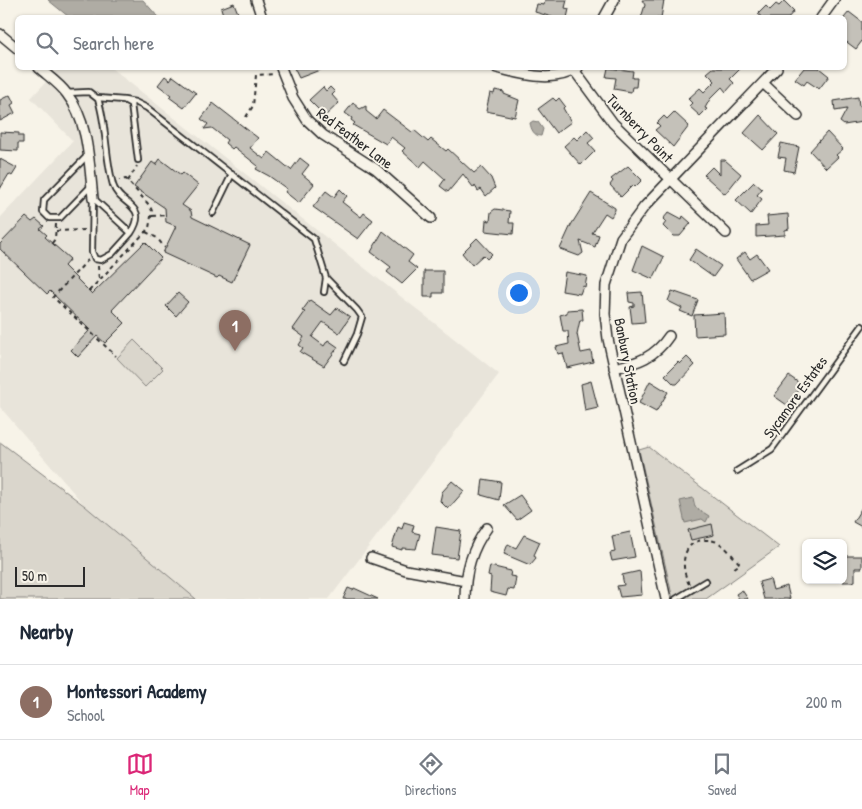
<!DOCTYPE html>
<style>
:root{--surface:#fff;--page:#f6f6f7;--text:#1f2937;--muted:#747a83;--line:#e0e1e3;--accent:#db2777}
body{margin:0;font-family:"Patrick Hand",sans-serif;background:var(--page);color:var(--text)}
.controls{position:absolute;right:15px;bottom:15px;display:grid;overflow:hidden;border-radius:8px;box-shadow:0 1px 4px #0004}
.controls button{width:45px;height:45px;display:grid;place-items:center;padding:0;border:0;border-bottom:1px solid var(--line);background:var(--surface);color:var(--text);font:25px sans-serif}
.scale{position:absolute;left:15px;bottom:12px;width:70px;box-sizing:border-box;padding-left:5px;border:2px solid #2b2b2b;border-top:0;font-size:14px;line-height:18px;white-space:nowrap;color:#2b2b2b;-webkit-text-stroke:4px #f7f3e8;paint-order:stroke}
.you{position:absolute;left:518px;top:292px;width:18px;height:18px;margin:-12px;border:4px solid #fff;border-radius:50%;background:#1a73e8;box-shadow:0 0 0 8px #1a73e833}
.badge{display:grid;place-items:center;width:32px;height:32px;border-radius:50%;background:var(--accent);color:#fff;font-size:16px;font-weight:700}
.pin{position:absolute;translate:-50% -41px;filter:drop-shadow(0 1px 2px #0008)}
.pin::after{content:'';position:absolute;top:26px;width:18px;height:15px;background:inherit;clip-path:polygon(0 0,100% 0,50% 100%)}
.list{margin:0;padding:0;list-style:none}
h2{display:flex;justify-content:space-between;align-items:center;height:65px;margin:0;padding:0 20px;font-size:21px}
h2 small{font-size:16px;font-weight:400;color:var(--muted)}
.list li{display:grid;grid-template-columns:32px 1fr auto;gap:15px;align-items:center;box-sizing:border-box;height:75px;padding:0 20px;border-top:1px solid var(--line)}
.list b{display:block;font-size:19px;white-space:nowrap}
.list p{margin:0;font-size:16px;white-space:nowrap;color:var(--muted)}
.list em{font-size:16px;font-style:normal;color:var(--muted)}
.icon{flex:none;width:28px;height:28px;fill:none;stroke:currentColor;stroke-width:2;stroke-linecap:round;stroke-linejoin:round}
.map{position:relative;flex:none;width:862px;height:599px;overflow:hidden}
.search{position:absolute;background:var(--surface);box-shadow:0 1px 4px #0004;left:15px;right:15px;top:15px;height:55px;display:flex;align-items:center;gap:12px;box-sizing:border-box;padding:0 18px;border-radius:8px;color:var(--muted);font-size:19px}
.sheet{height:140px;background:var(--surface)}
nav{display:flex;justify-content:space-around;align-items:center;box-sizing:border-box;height:70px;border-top:1px solid var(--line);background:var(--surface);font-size:14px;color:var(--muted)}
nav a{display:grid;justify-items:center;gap:2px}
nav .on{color:var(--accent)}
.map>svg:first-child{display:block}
.built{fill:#e8e4da}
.green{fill:#dad6cc;stroke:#82807c}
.water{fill:#afaca4;stroke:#7a7874}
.building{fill:#c4c1b9;stroke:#2b2b2b}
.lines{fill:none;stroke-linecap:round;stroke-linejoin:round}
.service-casing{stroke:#2b2b2b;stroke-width:8}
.minor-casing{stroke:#2b2b2b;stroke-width:12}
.path{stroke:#2b2b2b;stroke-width:2;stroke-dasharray:4 4;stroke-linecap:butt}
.service{stroke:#f7f3e8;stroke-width:4.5}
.minor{stroke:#f7f3e8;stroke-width:9}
.labels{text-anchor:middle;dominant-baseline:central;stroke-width:4;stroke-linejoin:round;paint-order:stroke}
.street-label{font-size:15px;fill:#2b2b2b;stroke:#f7f3e8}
</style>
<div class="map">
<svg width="862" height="599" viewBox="0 0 862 599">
<rect width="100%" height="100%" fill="#f7f3e8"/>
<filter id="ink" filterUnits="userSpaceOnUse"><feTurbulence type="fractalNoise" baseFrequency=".02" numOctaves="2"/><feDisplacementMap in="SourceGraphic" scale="10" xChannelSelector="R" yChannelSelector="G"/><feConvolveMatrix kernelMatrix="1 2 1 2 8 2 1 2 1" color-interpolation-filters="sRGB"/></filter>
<g filter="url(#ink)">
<path class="built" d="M59,68h52l388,306 -170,225h-133l-111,-93 -85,-99v-189l73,-77 -42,-43z"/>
<path class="green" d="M134,340l29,29 -18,18 -28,-29z
M0,442l85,64 111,93h-196z
M649,447l130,100 -73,52h-33l-34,-149z"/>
<path class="water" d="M48,0h95l15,17h-89z
M533,121l5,1 5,7 -2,7c-7,0 -10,-7 -11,-13z
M693,498l2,9 14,9 -3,6 -4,-3 -17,4 -5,-22z"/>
<path class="building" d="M545,0h22l-2,8 4,1 -2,9h-12l-20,-6 2,-8 7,1z
M642,0h22l-3,18h-20l4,-13z
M784,1l10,10 -6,7h-25l-5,-4 8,-8 4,4 6,-6 3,2z
M234,3l6,15h-16l-3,-10z
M849,12l13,10v19l-6,8 -12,-9v-22z
M294,68h31l-26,10z
M608,68l25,3 -1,7h5l-1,9h-4l-1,5 -17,-3 2,-11 -10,-1z
M713,68h28l-11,11 4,4 -8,9 -4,-5 -12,12 -5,9 2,1 -7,7 -11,-10 3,-3 -4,-4 12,-11 4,4 11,-11 -8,-8z
M804,68h15l10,8 -10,13 -12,-8 -3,4 -9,-6z
M165,76l5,4 3,-4 23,17 -12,15 -15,-11 2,-2 -13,-10z
M323,87l3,4 4,-4 5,5 -3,3 7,8 -14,13 -16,-16z
M495,90l9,2v2l15,6 -4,17 -29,-6 4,-18 4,1z
M10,95l4,8 -3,2 4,8 -15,8v-21z
M858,97l1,9h3v16l-18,3 -4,-3 7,-13 -12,2 -1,-10z
M553,98l3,3 3,-3 6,8 -2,2 8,14 -15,11 -18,-24z
M213,103l45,35 -8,10 14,11 5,-7 22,18 9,-12 9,7 -7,9 12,10 -15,19 -14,-11 2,-3 -18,-13 -13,-7 2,-3 -20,-16 -4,-3 -2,2 -7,-6 2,-3 -15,-12 -8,1 4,-5 -7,-5z
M353,103l7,6 6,-3v5l10,8 7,-9 29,22 2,-2 14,12 3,-3 15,12 2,-2 26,24 7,-6 10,11 4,10 -9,8 -5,-7 -3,2 -3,-5 -2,1 -10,-13 -15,18 -8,-6 5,-7 -20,-18 -5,6 -18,-16 3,-3 -14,-11 -5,7 -33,-19 2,-2 -4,-3 1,-2 -7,-5z
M674,112l15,14 -16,21 -18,-17 5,-4 -3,-3 7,-7 3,3z
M760,115l18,19 -15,16 -19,-17z
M587,130l7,8 -6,5 7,8 -14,14 -17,-19 10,-9 3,3z
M0,132l19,1v3h4v7h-5v8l-18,-1z
M827,132l16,17 -7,6 2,2 -12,11 -16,-17z
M781,143l18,4 -5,25 -10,-2 2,-12 -8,-1z
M0,159l17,9 -5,8 -3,-2 -9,15z
M160,159l21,16 2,-2 15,12 -16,20 9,6 1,6 58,28 -18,37 -13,-6 -2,2 -54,-25 13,-27 -10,-4 -1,-14 -31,-21 18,-25 4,3z
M720,160h5l16,14 -16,20 -21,-19 8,-8 8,8z
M628,166l14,14 -7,7 -2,-2 -12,12 -11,-12 3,-4 -2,-2z
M754,182l8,7 -5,6 5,4 -11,15 -15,-14z
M340,189l7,7 -5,6 19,15 3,-4 9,7 -15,19 -45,-32 13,-16 8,6z
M591,193l24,15v2l-4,7 -6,-4 -13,20 7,2 -4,12 -15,-6 3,12 -4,3 -19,-7 11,-24z
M495,209l15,2 -1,12h5l-1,11 -28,-3 1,-11 4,1 1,-9z
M669,212l13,7 1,-3 8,7 -11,13h-7l-10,-10 3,-4 -3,-3z
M788,214l1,15 -4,1v5l-29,2v-11l12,-1 -1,-9z
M26,217l6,5 4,-3 8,7 -4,3 7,6 -2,2 25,22 -6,7 28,28 53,-52 16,16 -49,52 13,13 -20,20 -8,-7 -19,21 -7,-7 19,-20 -40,-39 -3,3 -47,-45v-5z
M383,231l30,24 -5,7 9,7 -15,15 -15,-12 4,-5 -20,-15z
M477,238l15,16 -5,5 -4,-4 -11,10 -10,-12z
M642,246l22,11 -11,22 -20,-9z
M696,249l25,17 -8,11 -24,-17z
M745,252l5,7 7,-5 11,15 -18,10 -14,-20z
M424,271h19v22h-10v4h-9z
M565,272l22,4 -2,11 -2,-1 -3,8 -18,-3z
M672,291l26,9 -6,16 -12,-5 2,-3 -14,-7z
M642,292l3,30 -13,1 -2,-16 4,-1v-3l-5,-1 -1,-9z
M178,293l10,9 -12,14 -10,-10z
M310,300l21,15 6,-7 13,9 -11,16 -16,-11 -11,15 12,9 4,-6 10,7 -14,19 -24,-14 3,-4 -4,-3 5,-8 -11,-8 12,-17 -3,-1z
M582,309l1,11h-3l-3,14 4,19 10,-2 2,11 -26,6 -4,-15 -5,1 -2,-7 13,-3 -1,-13h-5l-3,-16 7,-2v-3z
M724,313l1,21 -30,2 -1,-21z
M687,357l8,8 -18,19h-3l-9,-9 13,-13 2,2z
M789,376l13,9 -15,20 -13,-9z
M591,381l7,27 -13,3 -4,-27z
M650,381l18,11 -12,20 -17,-9z
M483,479l18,3 -2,18 -18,-5z
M452,481l12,10 -16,18 -8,-8 2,-9z
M520,495l11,15 -14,10 -13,-15z
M862,507v20l-9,-5z
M404,522l10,3 -2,7 8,2 -4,15 -14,-1v2l-10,-3 6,-20 4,2z
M712,524l2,11 -23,5 -3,-10z
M436,527l25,4 -4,27 -25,-3z
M630,532l5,25 -23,4 -2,-8 5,-1 -3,-16z
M524,535l16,7 -6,13 2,3 -6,7 -26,-11 4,-10 8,4z
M843,556h19v12h-7v13l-3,1h-9z
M490,566l21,5 -1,5 6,1 -2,13 -6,-1 -2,7 -16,-4 1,-15 -3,-1z
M640,571l2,24 -22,2 -3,-11 7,-1 -2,-10z
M770,579l3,11 14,-4 3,13h-26l-5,-17z
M348,588l5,2 1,-2 24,11h-35z
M742,590l6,9h-9l-3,-5z"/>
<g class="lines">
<g class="service-casing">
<path id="service" d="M66,93l23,-1 9,7c9,28 7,58 15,86 6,21 37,19 18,48
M98,98l26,2 7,4 7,56
M124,100l11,2 12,6 167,131 12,39 -2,14
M88,155l-44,45 -1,12 6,6h11l30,-31
M93,198l38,35 -19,21 -11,6 -6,-1 -3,-7z
M213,213l19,-39
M326,278l31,32 5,7 -5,17 -13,27
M737,471l35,-22 90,-123
M676,599l30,-18"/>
</g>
<g class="minor-casing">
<path id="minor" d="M256,0l6,18
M604,18l10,-18
M821,18l13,-18
M0,34l18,15
M39,68c9,8 21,16 28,26 22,28 22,70 26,104
M281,68l12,30 14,22 16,15 53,34 55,49
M497,68c26,6 56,16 81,0
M574,70l39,53 113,110
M763,83l35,33
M614,368c24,-5 41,-11 55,-32
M371,558l35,12 60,11
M465,599c0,-25 7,-51 22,-71
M666,599l-58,-260 -3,-25 1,-29 15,-47 23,-31 133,-139"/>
</g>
<path class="path" d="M246,117l7,-11 3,-31 19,-1
M128,181l9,-15
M152,216l16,-1
M56,231l30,-1
M146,232l11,6 8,10
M52,243l3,-4 1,-15
M88,260l-35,37 63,59
M98,266l1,15
M89,291l60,-63 3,-17 -2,-5 -24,-27 -7,1
M689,584c-11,-21 -5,-50 25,-43 10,2 19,16 26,23l-7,5"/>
<use href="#service" class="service"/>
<use href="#minor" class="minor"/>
</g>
</g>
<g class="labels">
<g class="street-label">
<text transform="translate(640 128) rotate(46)">Turnberry Point</text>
<text transform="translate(355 138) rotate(37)">Red Feather Lane</text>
<text transform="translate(628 361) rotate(79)">Banbury Station</text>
<text transform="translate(795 397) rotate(-54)">Sycamore Estates</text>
</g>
</g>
</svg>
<div class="controls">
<button><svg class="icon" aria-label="layers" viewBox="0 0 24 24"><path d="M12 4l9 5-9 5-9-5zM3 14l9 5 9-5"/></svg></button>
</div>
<div class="scale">50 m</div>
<div class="you"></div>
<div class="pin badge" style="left:235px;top:351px;background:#8d6e63">1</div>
<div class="search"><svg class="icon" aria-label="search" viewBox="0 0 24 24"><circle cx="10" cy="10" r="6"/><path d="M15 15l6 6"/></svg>Search here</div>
</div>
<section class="sheet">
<h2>Nearby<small></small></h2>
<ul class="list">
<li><span class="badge" style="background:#8d6e63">1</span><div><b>Montessori Academy</b><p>School</p></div><em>200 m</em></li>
</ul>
</section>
<nav>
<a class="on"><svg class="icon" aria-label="map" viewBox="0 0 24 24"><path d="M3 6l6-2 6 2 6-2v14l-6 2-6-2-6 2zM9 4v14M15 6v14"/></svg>Map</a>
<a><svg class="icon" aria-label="directions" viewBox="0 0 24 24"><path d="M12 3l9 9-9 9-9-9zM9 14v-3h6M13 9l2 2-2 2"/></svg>Directions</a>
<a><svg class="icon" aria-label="saved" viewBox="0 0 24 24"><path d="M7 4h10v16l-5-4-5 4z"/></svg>Saved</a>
</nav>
